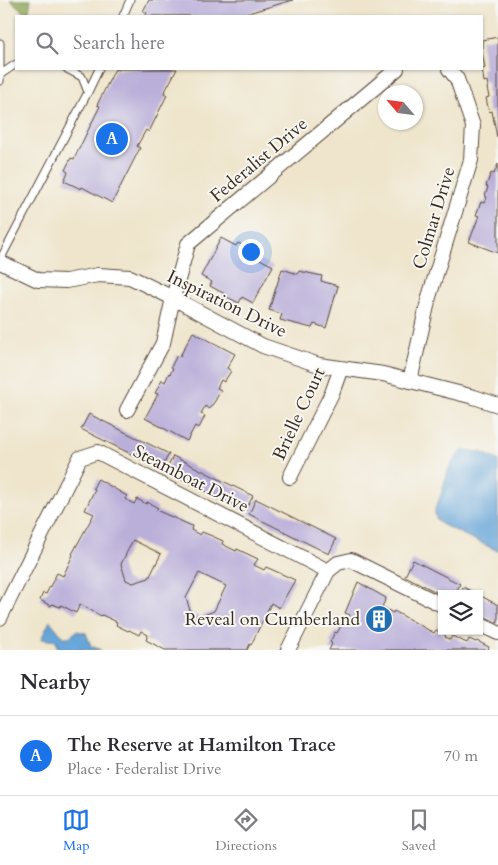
<!DOCTYPE html>
<meta charset="utf-8">
<style>
:root{--surface:#fff;--page:#f7f7f7;--text:#2b2b33;--muted:#7c7c81;--line:#e1e1e2;--accent:#1a73e8}
body{margin:0;font-family:Cardo,serif;background:var(--page);color:var(--text)}
.controls{position:absolute;right:15px;bottom:15px;display:grid;overflow:hidden;border-radius:0px;box-shadow:0 1px 4px #0004}
.controls button{width:45px;height:45px;display:grid;place-items:center;padding:0;border:0;border-bottom:1px solid var(--line);background:var(--surface);color:var(--text);font:25px sans-serif}
.compass{position:absolute;left:378px;top:85px;width:45px;height:45px;border-radius:50%;background:var(--surface);box-shadow:0 1px 4px #0004;rotate:298deg}
.you{position:absolute;left:250px;top:251px;width:18px;height:18px;margin:-12px;border:4px solid #fff;border-radius:50%;background:#1a73e8;box-shadow:0 0 0 8px #1a73e833}
.badge{display:grid;place-items:center;width:32px;height:32px;border-radius:50%;background:var(--accent);color:#fff;font-size:16px;font-weight:700}
.pin{position:absolute;translate:-50% -50%;border:2px solid #fff;box-shadow:0 1px 5px #0006}
.list{margin:0;padding:0;list-style:none}
h2{display:flex;justify-content:space-between;align-items:center;height:65px;margin:0;padding:0 20px;font-size:21px}
h2 small{font-size:16px;font-weight:400;color:var(--muted)}
.list li{display:grid;grid-template-columns:32px 1fr auto;gap:15px;align-items:center;box-sizing:border-box;height:80px;padding:0 20px;border-top:1px solid var(--line)}
.list b{display:block;font-size:19px;white-space:nowrap}
.list p{margin:0;font-size:16px;white-space:nowrap;color:var(--muted)}
.list em{font-size:16px;font-style:normal;color:var(--muted)}
.icon{flex:none;width:28px;height:28px;fill:none;stroke:currentColor;stroke-width:2;stroke-linecap:round;stroke-linejoin:round}
.map{position:relative;flex:none;width:498px;height:650px;overflow:hidden}
.search{position:absolute;background:var(--surface);box-shadow:0 1px 4px #0004;left:15px;right:15px;top:15px;height:55px;display:flex;align-items:center;gap:12px;box-sizing:border-box;padding:0 18px;border-radius:0px;color:var(--muted);font-size:19px}
.sheet{height:145px;background:var(--surface)}
nav{display:flex;justify-content:space-around;align-items:center;box-sizing:border-box;height:70px;border-top:1px solid var(--line);background:var(--surface);font-size:14px;color:var(--muted)}
nav a{display:grid;justify-items:center;gap:2px}
nav .on{color:var(--accent)}
.map>svg:first-child{display:block}
.forest{fill:#8eaa5c;stroke:#646a3d}
.water{fill:#66a4d8;stroke:#50677b}
.building{fill:#baafd9;fill-rule:evenodd}
.lines{fill:none;stroke-linecap:round;stroke-linejoin:round}
.lane-casing{stroke:#564638;stroke-width:9}
.street-casing{stroke:#564638;stroke-width:16}
.lane{stroke:#fff;stroke-width:7}
.street{stroke:#fff;stroke-width:14}
.labels{text-anchor:middle;dominant-baseline:central;stroke-width:4;stroke-linejoin:round;paint-order:stroke}
.street-label{font-size:18px;fill:#3b2a1e;stroke:#f6f6f2}
.poi-label{font-size:18px;fill:#3b2a1e;stroke:#f6f6f2;text-anchor:end}
</style>
<div class="map">
<svg width="498" height="650" viewBox="0 0 498 650">
<rect width="100%" height="100%" fill="#f6f6f2"/>
<filter id="ink" filterUnits="userSpaceOnUse"><feTurbulence type="fractalNoise" baseFrequency=".02" numOctaves="2"/><feDisplacementMap in="SourceGraphic" scale="10" xChannelSelector="R" yChannelSelector="G"/><feConvolveMatrix kernelMatrix="1 2 1 2 8 2 1 2 1" color-interpolation-filters="sRGB"/></filter>
<filter id="wash" filterUnits="userSpaceOnUse"><feTurbulence type="fractalNoise" baseFrequency=".0096" numOctaves="4" result="noise"/><feDisplacementMap in="SourceGraphic" scale="20" xChannelSelector="R" yChannelSelector="G"/><feGaussianBlur stdDeviation="1.12" result="paint"/><feColorMatrix in="noise" values="0 0 0 0 0 0 0 0 0 0 0 0 0 0 0 0 0 1.4 0 .05"/><feComposite in="paint" operator="in"/></filter>
<g filter="url(#wash)">
<rect width="100%" height="100%" fill="#efe5cc"/>
<path class="forest" d="M10,0h21l-3,15z"/>
<path class="water" d="M464,450l16,2 18,8v91l-57,-27c-3,-4 -6,-6 -6,-10 -1,-6 4,-13 6,-19 6,-20 6,-31 23,-45z
M50,621l13,16h6l8,-6 9,2 5,13 10,4h-43l-2,-9 -15,-2z"/>
<g id="blocks">
<path class="building" d="M149,0h144l-45,13 1,3h-104l2,-3 -4,-2z
M498,37v100h-1l-5,-26 -3,1 -3,-14 3,-1 -2,-9 1,-1 -1,-6 -3,1 -2,-13 3,-1 -3,-16v-12z
M115,69l4,1 1,-1h57l-13,24 3,2 -18,37 -3,-2 -9,16 3,2 -28,55 -30,-16 -1,2 -17,-8 4,-9 -3,-2 6,-12 3,1 26,-53 -3,-1z
M498,164v89l-29,-11 10,-26 -3,-1 5,-13 3,1 3,-6 -2,-1 3,-9 -2,-1 5,-13 3,1z
M221,238l15,8 2,-3 11,5 10,7 -1,3 15,8 -20,37 -11,-6 -3,6 -16,-8 2,-1 -15,-8 2,-4 -11,-6z
M282,269l16,5 1,-3 23,5 -1,5 17,5 -12,42 -12,-4 -2,4 -32,-8 2,-6 -13,-4z
M193,332l42,22 -8,14 4,3 -7,11 -3,-2 -4,8 4,2 -6,11 -6,8 -4,-3 -4,8 4,2 -6,12 -4,-2 -8,15 -42,-23 13,-24 -3,-1 7,-13 3,2 4,-9 1,1 3,-6 -2,-1 6,-12 3,1z
M89,414l80,40 -8,15 -80,-40z
M173,456l80,40 -8,15 -79,-40z
M98,479l29,17 -2,3 9,5 3,-5 9,5 1,-2 11,6 -2,2 36,16 -1,4 9,5 2,-3 10,4 11,5 -1,3 14,7 1,-2 21,10 -4,6 10,5 2,-3 29,13 -16,28 -8,-5 -20,42 -1,-1 -3,6h-82l-19,-10 2,-5 -7,-4 -2,4 -10,-5 -1,1 -12,-6 1,-3 -15,-7 -1,1 -21,-12 -4,9 -15,-8 -1,2 -8,-3 -1,2 -11,-6 3,-7 3,1 11,-21 6,3 10,-21 -1,-1 22,-40 -9,-4 10,-21 -2,-1zM133,540l28,14 -12,24 -16,5 -7,-3 -5,-16zM199,573l27,13 -12,25 -15,6 -8,-4 -5,-15z
M256,499l80,40 -7,15 -80,-40z
M413,560l47,24 -5,10 -13,1 -37,-19z
M358,582l28,16 -4,9 11,6 1,-2 40,22 2,-3 10,6 -1,1 5,3 2,-4 15,7 2,-4 7,3 1,-1 12,6 -1,3h-159l3,-6 -2,-2 5,-10 2,1 5,-9 3,1 5,-10 -5,-2z
M463,587l14,7h-17z
M479,595l19,10v18l-19,-9z"/>
</g>
</g>
<g filter="url(#ink)">
<use href="#blocks" fill-opacity="0" stroke="#564638" stroke-width="1"/>
<g class="lines">
<g class="lane-casing">
<path id="lane" d="M123,16l7,-16
M0,43v38
M1,74l15,-10
M88,92l11,-23
M0,260l88,-168 -6,-15 -15,-8"/>
</g>
<g class="street-casing">
<path id="street" d="M0,262l38,18 28,1 32,-6 32,2 43,21 90,48 56,19 64,9 91,23 24,8
M410,381l19,-84 42,-137 2,-34 -16,-47 -8,-10
M127,410l36,-67 10,-45 15,-54 209,-175
M290,477l42,-84 9,-25
M0,618l80,-160 18,-6 230,119 10,-8 13,-3 91,45
M479,624l19,9
M288,650l40,-79"/>
</g>
<use href="#lane" class="lane"/>
<use href="#street" class="street"/>
</g>
</g>
<defs>
<g id="building-disc" transform="scale(1.4375)"><circle r="9.5" fill="#1f6fb2" stroke="#f6f6f2"/><path d="M-4-6H4V6H1V3H-1V6H-4ZM-2.5-4.3h1.7v1.8h-1.7ZM.8-4.3h1.7v1.8H.8ZM-2.5-1h1.7V.8h-1.7ZM.8-1h1.7V.8H.8Z" fill="#fff"/></g>
</defs>
<g fill-rule="evenodd">
<use href="#building-disc" x="379" y="619"/>
</g>
<g class="labels">
<g class="street-label">
<text transform="translate(259 160) rotate(-40)">Federalist Drive</text>
<text transform="translate(434 218) rotate(-73)">Colmar Drive</text>
<text transform="translate(227 304) rotate(26)">Inspiration Drive</text>
<text transform="translate(299 414) rotate(-65)">Brielle Court</text>
<text transform="translate(191 479) rotate(27)">Steamboat Drive</text>
</g>
<g class="poi-label">
<text x="360" y="619">Reveal on Cumberland</text>
</g>
</g>
</svg>
<div class="controls">
<button><svg class="icon" aria-label="layers" viewBox="0 0 24 24"><path d="M12 4l9 5-9 5-9-5zM3 14l9 5 9-5"/></svg></button>
</div>
<svg class="compass" viewBox="-18 -18 36 36"><path d="M0-13l5 13h-10z" fill="#e53935"/><path d="M0 13l5-13h-10z" fill="#7c7c81"/></svg>
<div class="you"></div>
<div class="pin badge" style="left:112px;top:139px">A</div>
<div class="search"><svg class="icon" aria-label="search" viewBox="0 0 24 24"><circle cx="10" cy="10" r="6"/><path d="M15 15l6 6"/></svg>Search here</div>
</div>
<section class="sheet">
<h2>Nearby<small></small></h2>
<ul class="list">
<li><span class="badge">A</span><div><b>The Reserve at Hamilton Trace</b><p>Place · Federalist Drive</p></div><em>70 m</em></li>
</ul>
</section>
<nav>
<a class="on"><svg class="icon" aria-label="map" viewBox="0 0 24 24"><path d="M3 6l6-2 6 2 6-2v14l-6 2-6-2-6 2zM9 4v14M15 6v14"/></svg>Map</a>
<a><svg class="icon" aria-label="directions" viewBox="0 0 24 24"><path d="M12 3l9 9-9 9-9-9zM9 14v-3h6M13 9l2 2-2 2"/></svg>Directions</a>
<a><svg class="icon" aria-label="saved" viewBox="0 0 24 24"><path d="M7 4h10v16l-5-4-5 4z"/></svg>Saved</a>
</nav>
